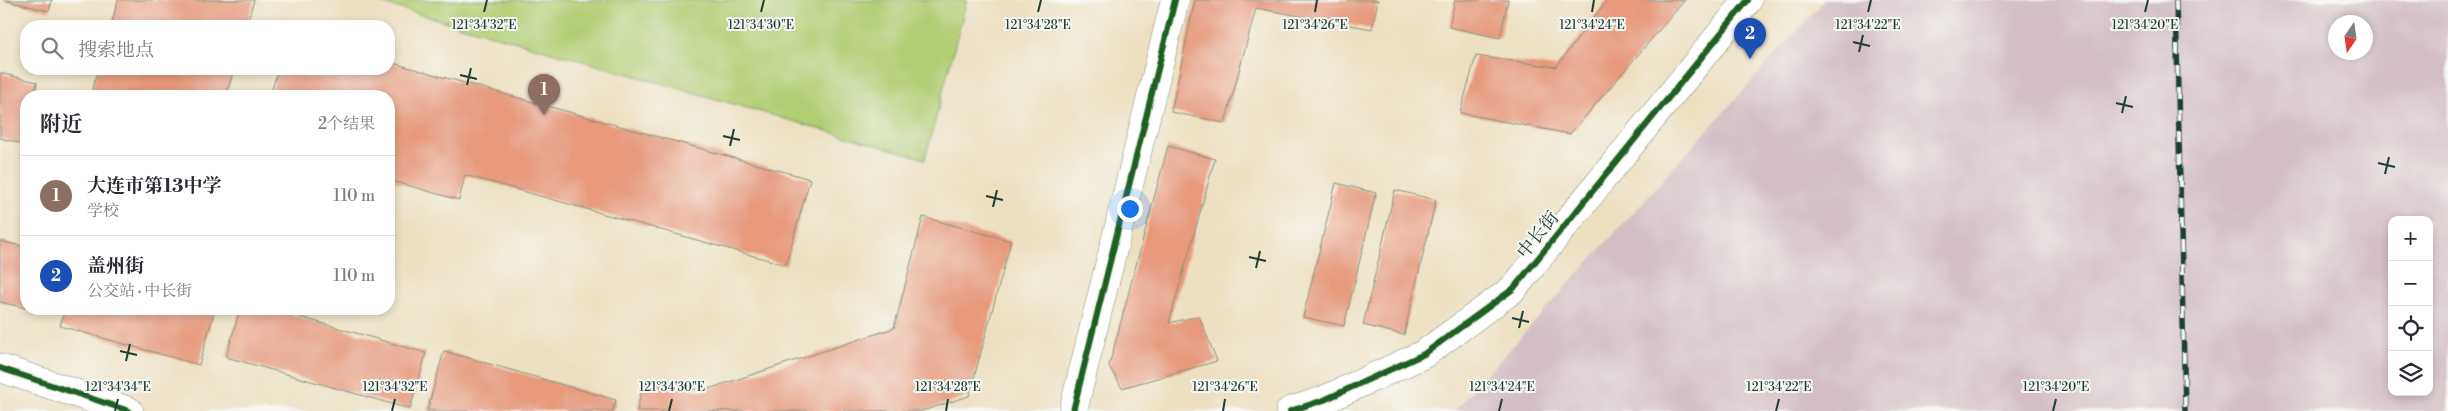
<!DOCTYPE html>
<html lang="zh">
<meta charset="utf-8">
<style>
:root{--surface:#fff;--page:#f2f2f3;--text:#2b2b33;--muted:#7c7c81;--line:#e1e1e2;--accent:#b5179e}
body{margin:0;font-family:"Libre Bodoni","Noto Serif SC",serif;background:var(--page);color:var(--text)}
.controls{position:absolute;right:15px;bottom:15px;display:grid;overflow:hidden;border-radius:10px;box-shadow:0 2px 8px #0003}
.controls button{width:45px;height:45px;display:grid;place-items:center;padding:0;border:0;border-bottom:1px solid var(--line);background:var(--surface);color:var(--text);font:25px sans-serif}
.compass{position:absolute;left:2328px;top:15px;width:45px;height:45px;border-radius:50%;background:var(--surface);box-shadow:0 2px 8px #0003;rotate:193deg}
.you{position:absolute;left:1129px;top:208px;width:18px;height:18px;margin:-12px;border:4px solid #fff;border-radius:50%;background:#1a73e8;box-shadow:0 0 0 8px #1a73e833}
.badge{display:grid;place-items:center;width:32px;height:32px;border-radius:50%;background:var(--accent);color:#fff;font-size:16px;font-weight:700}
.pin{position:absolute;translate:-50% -41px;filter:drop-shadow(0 1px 2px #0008)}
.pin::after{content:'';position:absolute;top:26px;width:18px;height:15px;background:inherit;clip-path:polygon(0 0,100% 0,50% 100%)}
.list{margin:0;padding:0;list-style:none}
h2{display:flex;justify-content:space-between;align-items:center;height:65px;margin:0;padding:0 20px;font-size:21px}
h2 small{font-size:16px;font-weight:400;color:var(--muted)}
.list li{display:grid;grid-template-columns:32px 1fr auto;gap:15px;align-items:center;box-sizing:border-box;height:80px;padding:0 20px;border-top:1px solid var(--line)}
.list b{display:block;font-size:19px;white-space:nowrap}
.list p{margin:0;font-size:16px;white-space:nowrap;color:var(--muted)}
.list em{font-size:16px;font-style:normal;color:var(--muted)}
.icon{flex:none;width:28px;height:28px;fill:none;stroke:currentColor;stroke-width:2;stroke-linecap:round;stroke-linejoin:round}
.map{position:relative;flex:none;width:2448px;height:411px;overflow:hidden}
.search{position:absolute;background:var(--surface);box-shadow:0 2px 8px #0003;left:20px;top:20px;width:375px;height:55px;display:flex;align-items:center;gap:12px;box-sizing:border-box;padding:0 18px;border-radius:20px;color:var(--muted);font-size:19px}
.panel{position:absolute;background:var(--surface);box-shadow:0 2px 8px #0003;left:20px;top:90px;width:375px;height:225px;border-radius:20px}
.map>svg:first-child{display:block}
.industrial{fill:#d2bec4;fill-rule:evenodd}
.green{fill:#b2cd73;stroke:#688554}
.building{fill:#e7997a}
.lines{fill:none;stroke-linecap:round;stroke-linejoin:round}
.minor-casing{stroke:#868e7a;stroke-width:29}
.minor{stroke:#fff;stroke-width:28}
.rail-casing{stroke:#1f3d34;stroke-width:5.5}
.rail{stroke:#f6f6f2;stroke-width:4;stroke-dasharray:11;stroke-linecap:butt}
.cycleway-casing{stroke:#f6f6f2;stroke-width:9}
.cycleway{stroke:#1b5e20;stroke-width:6}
.ticks{fill:none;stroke:#1f3d34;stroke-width:2}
.labels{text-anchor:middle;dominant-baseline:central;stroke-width:4;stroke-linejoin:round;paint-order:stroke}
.street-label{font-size:18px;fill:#1f3d34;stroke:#f6f6f2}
.ticks-label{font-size:12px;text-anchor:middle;fill:#1f3d34;stroke:#f6f6f2;stroke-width:4;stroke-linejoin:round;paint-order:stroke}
</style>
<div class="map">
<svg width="2448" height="411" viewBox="0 0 2448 411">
<rect width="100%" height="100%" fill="#f6f6f2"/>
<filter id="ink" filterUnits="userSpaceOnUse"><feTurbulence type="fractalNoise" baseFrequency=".02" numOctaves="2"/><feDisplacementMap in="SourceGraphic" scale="10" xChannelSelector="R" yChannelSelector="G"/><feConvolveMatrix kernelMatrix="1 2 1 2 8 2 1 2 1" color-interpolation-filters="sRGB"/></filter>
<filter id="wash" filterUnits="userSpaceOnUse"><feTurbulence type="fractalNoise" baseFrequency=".0096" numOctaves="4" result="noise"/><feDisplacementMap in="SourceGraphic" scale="20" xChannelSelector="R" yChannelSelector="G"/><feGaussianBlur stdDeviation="1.12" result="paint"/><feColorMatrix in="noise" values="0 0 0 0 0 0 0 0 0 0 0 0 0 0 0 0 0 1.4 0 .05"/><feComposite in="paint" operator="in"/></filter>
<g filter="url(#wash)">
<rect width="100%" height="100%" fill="#ede0c1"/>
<path class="industrial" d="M1825,0h623v411h-994zM2336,22h30v30h-30zM2392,220h37v172h-37z"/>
<path class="green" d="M370,0h597l-42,159z"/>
<g id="blocks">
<path class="building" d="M3,0h49l-3,11z
M118,0h136l-8,26h-135z
M1195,0h183l-6,29 -116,-21 -31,115 -54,-11z
M1455,0h53l-8,38 -51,-11z
M1607,0h78l-115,134 -110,-21 16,-57 80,11z
M389,62l421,117 -24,86 -321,-90 -6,25 -70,-20v-84h-119l8,-27h111z
M98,69h136l-8,27h-136z
M0,73l37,9 -3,14h-8v31l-4,17 -22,-6z
M1168,146l47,13 -46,164 30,-7 18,45 -95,27 -13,-22z
M1336,183l40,10 -32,133 -41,-9z
M1395,190l41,10 -32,135 -41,-10z
M923,217l88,24 -42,155 -47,15h-285l7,-33 58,13 192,-63z
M0,241l26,6v61l-26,-6z
M65,309h150l-16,56 -139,-39z
M240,309h32l154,44 -16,56 -184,-52z
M444,351l172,49 -3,11h-186z"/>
</g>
</g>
<g filter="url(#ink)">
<use href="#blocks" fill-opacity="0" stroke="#868e7a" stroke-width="1"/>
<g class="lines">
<g class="minor-casing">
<path id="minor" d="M0,368l129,43
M1073,411l102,-411
M1290,411l34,-11 100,-46 89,-65 235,-289"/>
</g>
<use href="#minor" class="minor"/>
<g class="rail-casing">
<path id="rail" d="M2176,0l9,411"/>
</g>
<use href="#rail" class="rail"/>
<g class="cycleway-casing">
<path id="cycleway" d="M0,368l129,43
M1073,411l102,-411
M1290,411l34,-11 100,-46 89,-65 235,-289"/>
</g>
<use href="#cycleway" class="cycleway"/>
</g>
</g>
<path class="ticks" d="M484,12l3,-12M761,12l3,-12M1038,12l3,-12M1315,12l2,-12M1592,12l2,-12M1868,12l3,-12M2145,12l3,-12M1853,42l17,4M1859,52l4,-17M460,75l17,4M467,85l4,-17M2116,103l17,4M2122,113l4,-17M723,136l17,4M730,146l4,-17M2378,163l17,4M2385,174l4,-17M986,196l17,4M993,207l4,-17M1249,257l17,4M1256,268l4,-17M1512,318l17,4M1519,328l4,-17M120,351l17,4M126,361l4,-17M115,411l3,-12M392,411l3,-12M669,411l3,-12M946,411l2,-12M1223,411l2,-12M1499,411l3,-12M1776,411l3,-12M2053,411l3,-12"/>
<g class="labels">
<g class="street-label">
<text transform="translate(1538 235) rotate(-51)">中长街</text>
</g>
</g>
<g class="ticks-label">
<text x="484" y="29">121°34'32"E</text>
<text x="761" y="29">121°34'30"E</text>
<text x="1038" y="29">121°34'28"E</text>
<text x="1315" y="29">121°34'26"E</text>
<text x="1592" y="29">121°34'24"E</text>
<text x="1868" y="29">121°34'22"E</text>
<text x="2145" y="29">121°34'20"E</text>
<text x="118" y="391">121°34'34"E</text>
<text x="395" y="391">121°34'32"E</text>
<text x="672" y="391">121°34'30"E</text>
<text x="948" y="391">121°34'28"E</text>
<text x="1225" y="391">121°34'26"E</text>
<text x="1502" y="391">121°34'24"E</text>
<text x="1779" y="391">121°34'22"E</text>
<text x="2056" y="391">121°34'20"E</text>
</g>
</svg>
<div class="controls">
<button>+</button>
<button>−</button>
<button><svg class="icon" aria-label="locate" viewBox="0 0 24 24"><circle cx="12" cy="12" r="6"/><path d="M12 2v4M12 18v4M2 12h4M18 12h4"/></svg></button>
<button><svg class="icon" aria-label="layers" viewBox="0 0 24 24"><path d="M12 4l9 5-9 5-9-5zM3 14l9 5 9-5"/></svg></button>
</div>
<svg class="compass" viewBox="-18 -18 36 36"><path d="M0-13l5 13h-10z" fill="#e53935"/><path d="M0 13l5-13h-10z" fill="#7c7c81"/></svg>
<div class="you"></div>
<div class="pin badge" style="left:544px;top:115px;background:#8d6e63">1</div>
<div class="pin badge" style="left:1750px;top:59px;background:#1a4fb4">2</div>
<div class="search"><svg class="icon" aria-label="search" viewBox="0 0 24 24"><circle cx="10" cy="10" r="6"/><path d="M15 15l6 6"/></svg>搜索地点</div>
<section class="panel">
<h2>附近<small>2个结果</small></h2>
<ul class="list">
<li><span class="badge" style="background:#8d6e63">1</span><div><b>大连市第13中学</b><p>学校</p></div><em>110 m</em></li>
<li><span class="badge" style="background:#1a4fb4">2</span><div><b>盖州街</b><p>公交站 · 中长街</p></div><em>110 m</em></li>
</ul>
</section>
</div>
